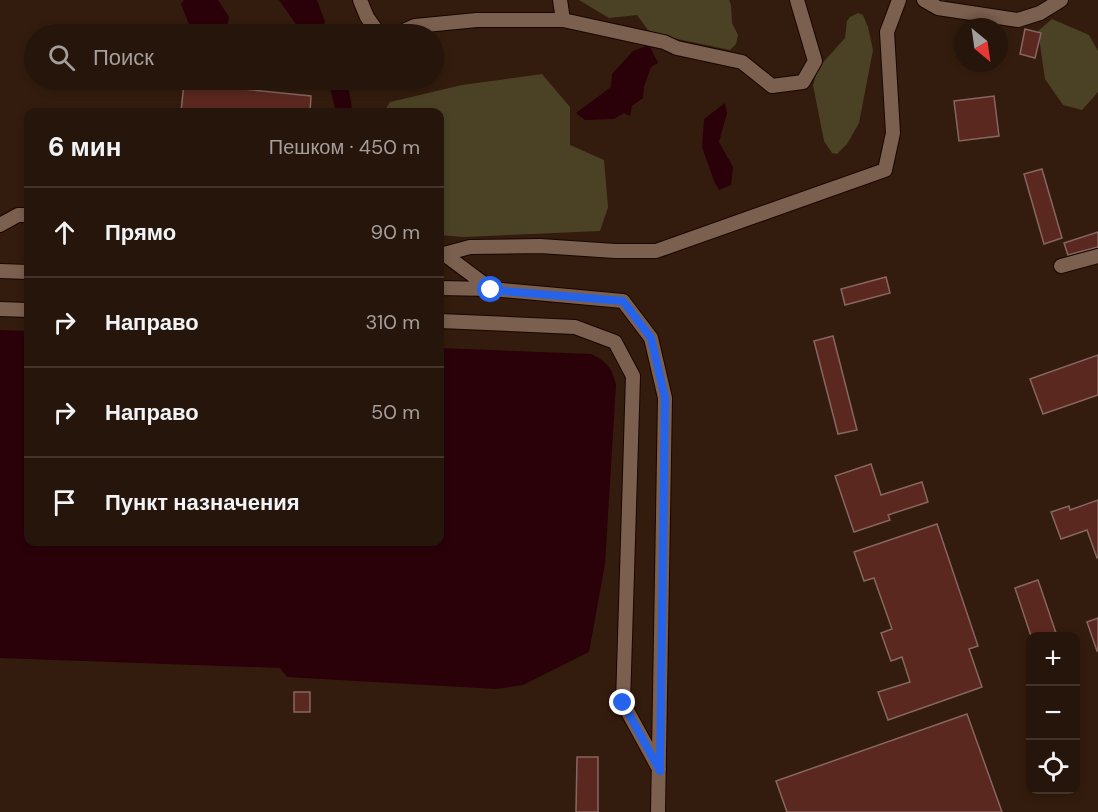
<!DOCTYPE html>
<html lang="ru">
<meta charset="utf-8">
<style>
:root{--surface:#26150a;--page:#2e1e13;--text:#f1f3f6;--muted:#a49f9c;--line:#42342b}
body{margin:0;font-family:"DM Sans",sans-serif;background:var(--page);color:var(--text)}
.controls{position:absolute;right:18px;bottom:18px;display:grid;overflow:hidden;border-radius:12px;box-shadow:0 3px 9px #0003}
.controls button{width:54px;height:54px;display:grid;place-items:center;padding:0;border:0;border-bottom:2px solid var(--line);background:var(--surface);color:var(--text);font:30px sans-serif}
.compass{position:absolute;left:954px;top:18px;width:54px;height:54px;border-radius:50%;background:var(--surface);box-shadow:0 3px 9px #0003;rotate:151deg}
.stop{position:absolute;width:18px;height:18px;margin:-14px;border:4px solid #2563eb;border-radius:50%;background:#fff}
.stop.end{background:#2563eb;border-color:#fff;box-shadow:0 2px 6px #0008}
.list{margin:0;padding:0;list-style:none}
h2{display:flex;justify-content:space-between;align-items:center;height:78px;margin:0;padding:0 24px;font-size:26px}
h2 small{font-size:20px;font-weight:400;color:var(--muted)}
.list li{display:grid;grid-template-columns:39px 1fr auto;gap:18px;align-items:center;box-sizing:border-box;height:90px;padding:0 24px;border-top:2px solid var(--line)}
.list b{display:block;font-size:22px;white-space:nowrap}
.list em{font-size:20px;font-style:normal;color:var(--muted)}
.icon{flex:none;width:33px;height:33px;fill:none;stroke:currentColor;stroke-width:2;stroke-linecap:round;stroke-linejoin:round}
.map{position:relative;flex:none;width:1098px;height:812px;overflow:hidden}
.search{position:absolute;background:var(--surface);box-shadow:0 3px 9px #0003;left:24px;top:24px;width:420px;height:66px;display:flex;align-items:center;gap:15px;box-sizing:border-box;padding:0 21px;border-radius:33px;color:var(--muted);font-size:22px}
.panel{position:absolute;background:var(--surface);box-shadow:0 3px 9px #0003;left:24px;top:108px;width:420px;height:438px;border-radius:12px}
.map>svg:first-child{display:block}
.green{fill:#4b4225}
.water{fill:#2a0009}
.building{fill:#5b2820;stroke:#87665f;stroke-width:1.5}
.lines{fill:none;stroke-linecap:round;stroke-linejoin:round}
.minor-casing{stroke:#1a0500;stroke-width:16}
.minor{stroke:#7c604f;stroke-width:14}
.route{stroke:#2563eb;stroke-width:8}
</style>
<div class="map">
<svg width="1098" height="812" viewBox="0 0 1098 812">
<rect width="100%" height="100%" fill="#331c0d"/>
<path class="green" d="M579,0h150l2,5 1,18 6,12 -2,9 -6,6 -72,-15 -10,-5 -11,-15 -28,3z
M858,13l5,2 5,12 5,23 -14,73 -12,21 -10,10 -5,-1 -8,-12 -11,-56 5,-17 27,-30 2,-17 3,-4z
M1052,19l37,16 9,16v41l-16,18 -19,-5 -18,-26 -7,-48z
M542,74l28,33v38l34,15 4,47 -8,24 -137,6 -23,-2v-123h-56l6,-10 72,-17z"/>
<path class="water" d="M184,0h34l11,17 -3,17h-31l-3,-2 -11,-28z
M279,0h38l8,22 -6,10 -19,-2z
M649,45l9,18 -7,4 -7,20 -1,11 -11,8 -2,10 -6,-3 -10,6 -29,1 -9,-7 35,-26 1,-13 21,-23z
M331,80h19c-5,10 4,21 1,32h-15l-7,-28z
M725,103l2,10 -8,29 14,25 -2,18 -12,5 -5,-9 -12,-34 2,-28z
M0,330l28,1v211h412v-194l152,6c16,9 20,14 24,31l-11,179 -16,88 -66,33 -27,4 -209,-12 -7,-9 -280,-10z"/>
<path class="building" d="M1025,29l16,4 -6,25 -15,-4z
M184,83l127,13 -1,16h-129z
M994,96l5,40 -40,5 -5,-40z
M1042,169l20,69 -18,6 -20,-70z
M1098,232v15l-30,8 -4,-12z
M886,277l4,16 -45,12 -4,-16z
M833,336l24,94 -19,4 -24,-93z
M1098,355v40l-55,19 -13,-35z
M871,464l10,31 41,-13 6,20 -40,13 2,5 -36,12 -19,-56z
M1098,500v57l-1,1 -10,-28 -26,9 -10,-27 18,-6 1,4z
M937,524l41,122 -9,3 13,38 -94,33 -10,-28 32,-10 -8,-25 -11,4 -10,-28 11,-4 -18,-51 -10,3 -10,-29z
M1038,580l19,56h-26l-16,-48z
M1098,618v32l-1,1 -10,-29z
M294,692h16v20h-16z
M967,714l35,98h-215l-11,-31z
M577,757h21v55h-22z"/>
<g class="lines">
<g class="minor-casing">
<path id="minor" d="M360,0l7,17 12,17
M560,0l3,20
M924,0l14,8 80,12 22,-7 21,-13
M397,34l18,-8 62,-6h86l101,22 13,6 65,14 30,24 31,-4 12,-21 -18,-61
M0,225l18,-10h10
M440,253l4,1 47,35
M444,254l26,-7 70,-1 75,5h41l229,-81 8,-37 -6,-101 12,-32
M1061,266l37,-10
M0,271l28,1
M440,288l51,1 132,12 28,37 14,60 -7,414
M0,309l28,1
M440,321l135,6 40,15 18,34 -10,327 36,66"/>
</g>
<use href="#minor" class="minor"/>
</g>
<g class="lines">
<path class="route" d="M491,290l132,11 28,37 14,60 -5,373 -37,-68"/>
</g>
</svg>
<div class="controls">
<button>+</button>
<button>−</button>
<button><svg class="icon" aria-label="locate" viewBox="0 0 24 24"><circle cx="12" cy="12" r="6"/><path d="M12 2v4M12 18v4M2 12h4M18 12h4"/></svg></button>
</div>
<svg class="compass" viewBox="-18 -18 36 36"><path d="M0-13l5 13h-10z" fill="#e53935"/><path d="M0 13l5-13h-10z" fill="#a49f9c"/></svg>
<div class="stop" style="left:491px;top:290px"></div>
<div class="stop end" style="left:623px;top:703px"></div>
<div class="search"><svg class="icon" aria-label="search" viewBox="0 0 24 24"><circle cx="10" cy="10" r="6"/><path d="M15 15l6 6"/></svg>Поиск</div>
<section class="panel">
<h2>6 мин<small>Пешком · 450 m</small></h2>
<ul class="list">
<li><svg class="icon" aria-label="ahead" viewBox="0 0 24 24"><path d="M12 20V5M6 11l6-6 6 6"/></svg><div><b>Прямо</b></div><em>90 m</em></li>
<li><svg class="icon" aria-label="right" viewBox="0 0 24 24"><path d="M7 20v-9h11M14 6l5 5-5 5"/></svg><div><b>Направо</b></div><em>310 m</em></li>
<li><svg class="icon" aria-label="right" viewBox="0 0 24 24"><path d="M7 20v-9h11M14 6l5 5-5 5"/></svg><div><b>Направо</b></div><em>50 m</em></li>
<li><svg class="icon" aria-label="arrive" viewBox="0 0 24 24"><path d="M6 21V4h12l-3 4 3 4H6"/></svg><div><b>Пункт назначения</b></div></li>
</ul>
</section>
</div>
